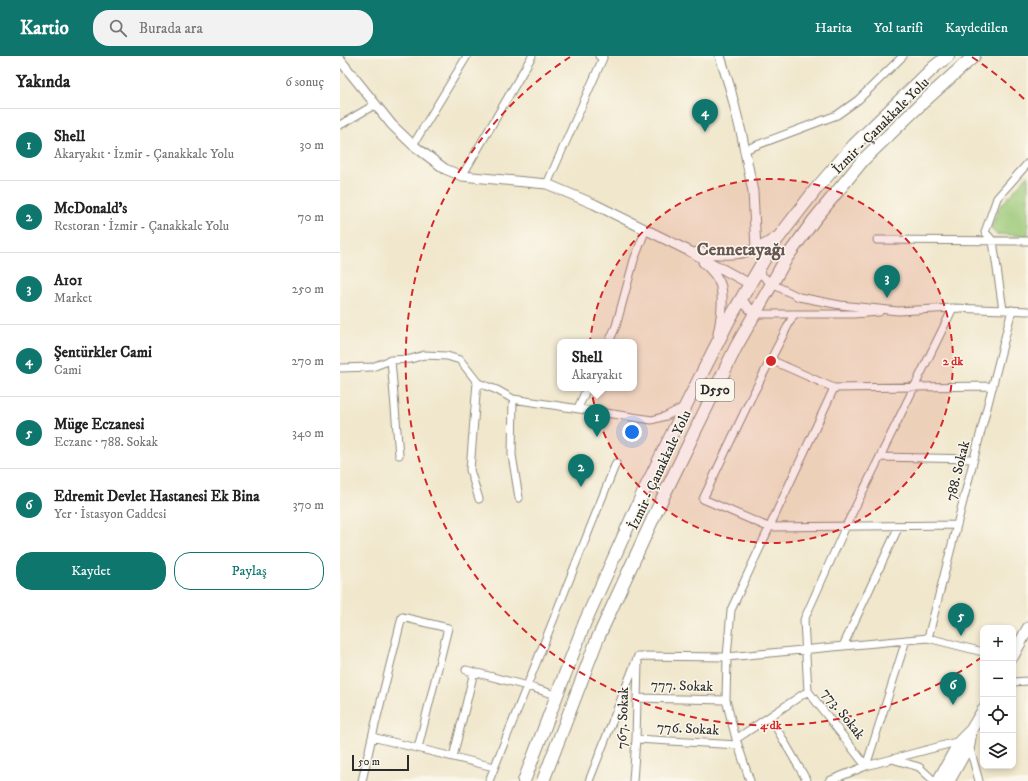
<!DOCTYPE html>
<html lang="tr">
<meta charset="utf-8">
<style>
:root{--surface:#fff;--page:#f2f2f2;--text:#222;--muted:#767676;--line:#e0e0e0;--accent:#0f766e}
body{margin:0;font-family:"IM FELL DW Pica",serif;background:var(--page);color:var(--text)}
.controls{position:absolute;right:12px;bottom:12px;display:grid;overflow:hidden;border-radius:8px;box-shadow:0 2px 6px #0003}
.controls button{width:36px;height:36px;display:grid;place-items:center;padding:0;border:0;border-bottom:1px solid var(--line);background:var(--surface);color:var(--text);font:20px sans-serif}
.scale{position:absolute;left:12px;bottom:10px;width:57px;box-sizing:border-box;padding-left:4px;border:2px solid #2b2b2b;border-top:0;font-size:11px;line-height:14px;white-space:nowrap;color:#2b2b2b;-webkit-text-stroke:3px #fbf7ec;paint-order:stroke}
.you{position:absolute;left:292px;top:376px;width:14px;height:14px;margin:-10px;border:3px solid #fff;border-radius:50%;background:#1a73e8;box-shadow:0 0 0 6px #1a73e833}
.badge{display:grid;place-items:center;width:26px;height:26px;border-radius:50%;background:var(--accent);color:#fff;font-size:13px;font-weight:700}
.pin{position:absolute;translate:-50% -33px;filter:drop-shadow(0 1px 2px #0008)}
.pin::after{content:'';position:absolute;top:21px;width:14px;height:12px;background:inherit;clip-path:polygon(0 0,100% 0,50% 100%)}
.popup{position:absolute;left:217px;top:283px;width:80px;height:52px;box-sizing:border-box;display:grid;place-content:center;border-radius:8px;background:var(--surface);filter:drop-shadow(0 1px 3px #0005);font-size:13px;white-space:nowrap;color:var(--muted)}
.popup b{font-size:15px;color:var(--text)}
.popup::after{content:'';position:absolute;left:50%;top:100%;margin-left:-8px;border:8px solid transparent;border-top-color:var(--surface)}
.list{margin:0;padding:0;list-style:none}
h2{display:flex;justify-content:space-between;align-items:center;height:52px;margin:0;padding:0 16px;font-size:17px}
h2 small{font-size:13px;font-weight:400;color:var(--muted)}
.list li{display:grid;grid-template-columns:26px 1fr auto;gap:12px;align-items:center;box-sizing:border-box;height:72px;padding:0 16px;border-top:1px solid var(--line)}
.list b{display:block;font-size:15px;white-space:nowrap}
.list p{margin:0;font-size:13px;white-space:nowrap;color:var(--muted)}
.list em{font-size:13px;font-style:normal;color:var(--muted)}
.actions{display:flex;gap:8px;padding:12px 16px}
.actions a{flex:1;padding:9px 0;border:1px solid var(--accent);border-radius:16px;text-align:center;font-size:14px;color:var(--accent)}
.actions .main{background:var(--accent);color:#fff}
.icon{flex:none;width:22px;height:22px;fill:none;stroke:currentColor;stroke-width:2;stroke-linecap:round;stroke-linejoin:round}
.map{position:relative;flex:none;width:688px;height:725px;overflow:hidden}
header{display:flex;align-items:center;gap:24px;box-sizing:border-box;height:56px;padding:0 20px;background:var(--accent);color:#fff}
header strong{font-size:19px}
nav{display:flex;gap:22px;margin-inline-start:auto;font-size:14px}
.search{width:280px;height:36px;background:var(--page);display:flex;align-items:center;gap:10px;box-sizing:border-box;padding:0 14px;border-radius:16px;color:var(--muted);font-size:15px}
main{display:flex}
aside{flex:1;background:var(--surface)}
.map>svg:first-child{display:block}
.green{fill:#99c775;stroke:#627950}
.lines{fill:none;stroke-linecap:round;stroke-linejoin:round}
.minor-casing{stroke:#8e897c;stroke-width:9}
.tertiary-casing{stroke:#8e897c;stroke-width:11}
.primary-casing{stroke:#8e897c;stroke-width:13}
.trunk-casing{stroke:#8e897c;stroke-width:14}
.minor{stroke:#fff;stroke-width:7}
.tertiary{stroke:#fff;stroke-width:9}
.primary{stroke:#fff;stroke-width:11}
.trunk{stroke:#fff;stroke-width:12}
.ring{fill:none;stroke:#d62828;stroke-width:2;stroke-dasharray:7 5}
.labels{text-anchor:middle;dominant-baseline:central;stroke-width:3;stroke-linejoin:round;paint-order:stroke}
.shield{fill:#fbf7ec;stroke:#696865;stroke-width:1}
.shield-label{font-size:13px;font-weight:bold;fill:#2b2b2b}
.street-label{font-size:14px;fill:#2b2b2b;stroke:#fbf7ec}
.district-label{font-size:18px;font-weight:bold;fill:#685654;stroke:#fbf7ec}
.centre{fill:#d62828;stroke:#fbf7ec;stroke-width:2}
.ring-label{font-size:12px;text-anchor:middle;font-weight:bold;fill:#d62828;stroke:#fbf7ec;stroke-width:3;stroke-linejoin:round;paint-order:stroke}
</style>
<header>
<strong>Kartio</strong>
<div class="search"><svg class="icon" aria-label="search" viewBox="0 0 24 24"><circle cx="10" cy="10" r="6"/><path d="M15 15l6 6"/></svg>Burada ara</div>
<nav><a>Harita</a><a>Yol tarifi</a><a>Kaydedilen</a></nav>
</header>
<main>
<aside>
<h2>Yakında<small>6 sonuç</small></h2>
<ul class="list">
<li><span class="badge">1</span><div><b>Shell</b><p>Akaryakıt · İzmir - Çanakkale Yolu</p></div><em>30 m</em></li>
<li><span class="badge">2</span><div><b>McDonald's</b><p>Restoran · İzmir - Çanakkale Yolu</p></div><em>70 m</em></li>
<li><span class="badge">3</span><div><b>A101</b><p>Market</p></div><em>250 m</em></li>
<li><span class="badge">4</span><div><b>Şentürkler Cami</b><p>Cami</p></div><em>270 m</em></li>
<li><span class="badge">5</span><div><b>Müge Eczanesi</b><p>Eczane · 788. Sokak</p></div><em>340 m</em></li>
<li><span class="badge">6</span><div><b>Edremit Devlet Hastanesi Ek Bina</b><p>Yer · İstasyon Caddesi</p></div><em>370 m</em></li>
</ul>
<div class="actions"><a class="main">Kaydet</a><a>Paylaş</a></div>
</aside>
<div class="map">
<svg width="688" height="725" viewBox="0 0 688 725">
<rect width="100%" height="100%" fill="#fbf7ec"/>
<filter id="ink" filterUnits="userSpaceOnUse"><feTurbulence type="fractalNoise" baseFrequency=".025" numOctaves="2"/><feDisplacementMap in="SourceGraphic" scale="8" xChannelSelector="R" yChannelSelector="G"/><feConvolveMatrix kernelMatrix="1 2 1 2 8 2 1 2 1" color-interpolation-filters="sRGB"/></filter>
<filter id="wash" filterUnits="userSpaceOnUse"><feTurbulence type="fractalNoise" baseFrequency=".012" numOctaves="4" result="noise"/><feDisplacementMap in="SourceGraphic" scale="16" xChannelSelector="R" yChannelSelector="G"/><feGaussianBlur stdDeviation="0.9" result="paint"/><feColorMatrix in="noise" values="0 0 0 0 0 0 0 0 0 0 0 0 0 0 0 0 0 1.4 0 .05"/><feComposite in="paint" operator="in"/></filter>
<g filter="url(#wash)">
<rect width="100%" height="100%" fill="#f0e7cc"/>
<path class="green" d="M688,119v61l-32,-2 -5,-5 7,-20z"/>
</g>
<g filter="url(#ink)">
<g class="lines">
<g class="minor-casing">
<path id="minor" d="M0,69l36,-21
M73,89l54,-89
M404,94l93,-35 21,-15 45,-44
M122,120l70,-120
M207,128l56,-126 -4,-2
M537,184l151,1
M418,216l14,12 27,13 41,8 58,6 55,-3 75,3
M663,254l-10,-69 -8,-9 12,-34 31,-35
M415,258h99l25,-2
M454,258l-43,84 -48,101 65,28 189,-2
M269,286l7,-16 18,-66 12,-31
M51,304l8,95
M431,304l63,28 159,-2
M0,312l32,-1 19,-7 20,-1 13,-4 23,1 13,4 18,23 19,7 16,9 139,21 14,-4 18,-9
M137,326l-7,88 9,29
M173,343l-1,56 7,43
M238,352l9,-20
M540,401l94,2
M588,582l84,-328
M503,590l56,-120
M298,600l89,1 201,-19 55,14
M126,614l61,16 29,9
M673,626l15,-1
M297,642l89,2
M430,661l37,64
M296,683l102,6
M396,683l72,-48
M78,692l30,-120 -46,-11 -30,120 122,30
M113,701l21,-85
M552,703l27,8 15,14
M526,710l-58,-75 -4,-71 42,-94 107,-218
M526,710l40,-126
M22,725l10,-44
M149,725l127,-318
M249,725l49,-125
M293,725l3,-42 2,-77
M410,725l-14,-42 -10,-39 1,-43 4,-47 103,-222
M489,725l37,-15 94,-25 9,4 10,36"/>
</g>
<g class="tertiary-casing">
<path id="tertiary" d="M380,0l10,32 12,48 11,56 3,57
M0,4l52,65 21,20 32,24 17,7 85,8 47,20 97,48 59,32
M357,196c32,4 51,5 79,-15
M363,206c7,6 16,16 18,25 3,15 0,33 -3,47
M401,244l14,14"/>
</g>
<g class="primary-casing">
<path id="primary" d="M673,600l15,-28
M598,725l22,-40 11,-11 12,-20
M609,725l20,-36 2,-15"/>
</g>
<g class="trunk-casing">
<path id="trunk" d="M184,725l61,-159 58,-129 42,-86 44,-87 43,-74 44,-57 38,-44 80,-78 14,-11
M203,725l54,-141 65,-141 74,-152 51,-90 27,-37 49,-60 59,-57 52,-47"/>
</g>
<use href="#minor" class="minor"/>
<use href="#tertiary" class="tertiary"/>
<use href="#primary" class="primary"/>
<use href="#trunk" class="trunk"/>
</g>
</g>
<circle cx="431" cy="305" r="182" fill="#d62828" fill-opacity=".12"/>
<g class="ring">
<circle cx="431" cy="305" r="182"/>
<path d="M642 601A364 364 0 1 1 230 1M632 1A364 364 0 0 1 686 45"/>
</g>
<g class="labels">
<rect class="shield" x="356" y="323" width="38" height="22" rx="3"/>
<g class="shield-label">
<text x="375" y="334">D550</text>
</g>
<g class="street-label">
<text transform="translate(541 70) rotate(-45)">İzmir - Çanakkale Yolu</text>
<text transform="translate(320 414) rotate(-65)">İzmir - Çanakkale Yolu</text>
<text transform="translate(618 415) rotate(-76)">788. Sokak</text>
<text transform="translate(342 630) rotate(2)">777. Sokak</text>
<text transform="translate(503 658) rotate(52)">773. Sokak</text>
<text transform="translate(283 662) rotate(-88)">767. Sokak</text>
<text transform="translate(348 673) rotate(3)">776. Sokak</text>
</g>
<g class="district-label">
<text x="401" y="194">Cennetayağı</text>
</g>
</g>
<circle cx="431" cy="305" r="6" class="centre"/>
<g class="ring-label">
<text x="613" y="309">2 dk</text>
<text x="431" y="673">4 dk</text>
</g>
</svg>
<div class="controls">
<button>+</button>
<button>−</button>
<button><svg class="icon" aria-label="locate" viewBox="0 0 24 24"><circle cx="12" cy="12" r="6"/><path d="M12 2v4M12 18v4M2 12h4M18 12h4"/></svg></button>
<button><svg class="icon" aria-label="layers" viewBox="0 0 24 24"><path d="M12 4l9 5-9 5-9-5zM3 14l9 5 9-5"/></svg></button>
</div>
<div class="scale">50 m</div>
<div class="you"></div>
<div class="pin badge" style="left:257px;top:381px">1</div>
<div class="popup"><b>Shell</b>Akaryakıt</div>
<div class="pin badge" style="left:241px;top:431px">2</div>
<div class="pin badge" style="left:547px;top:242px">3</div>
<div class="pin badge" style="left:365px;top:76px">4</div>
<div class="pin badge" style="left:621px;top:580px">5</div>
<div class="pin badge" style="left:613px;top:649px">6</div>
</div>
</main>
